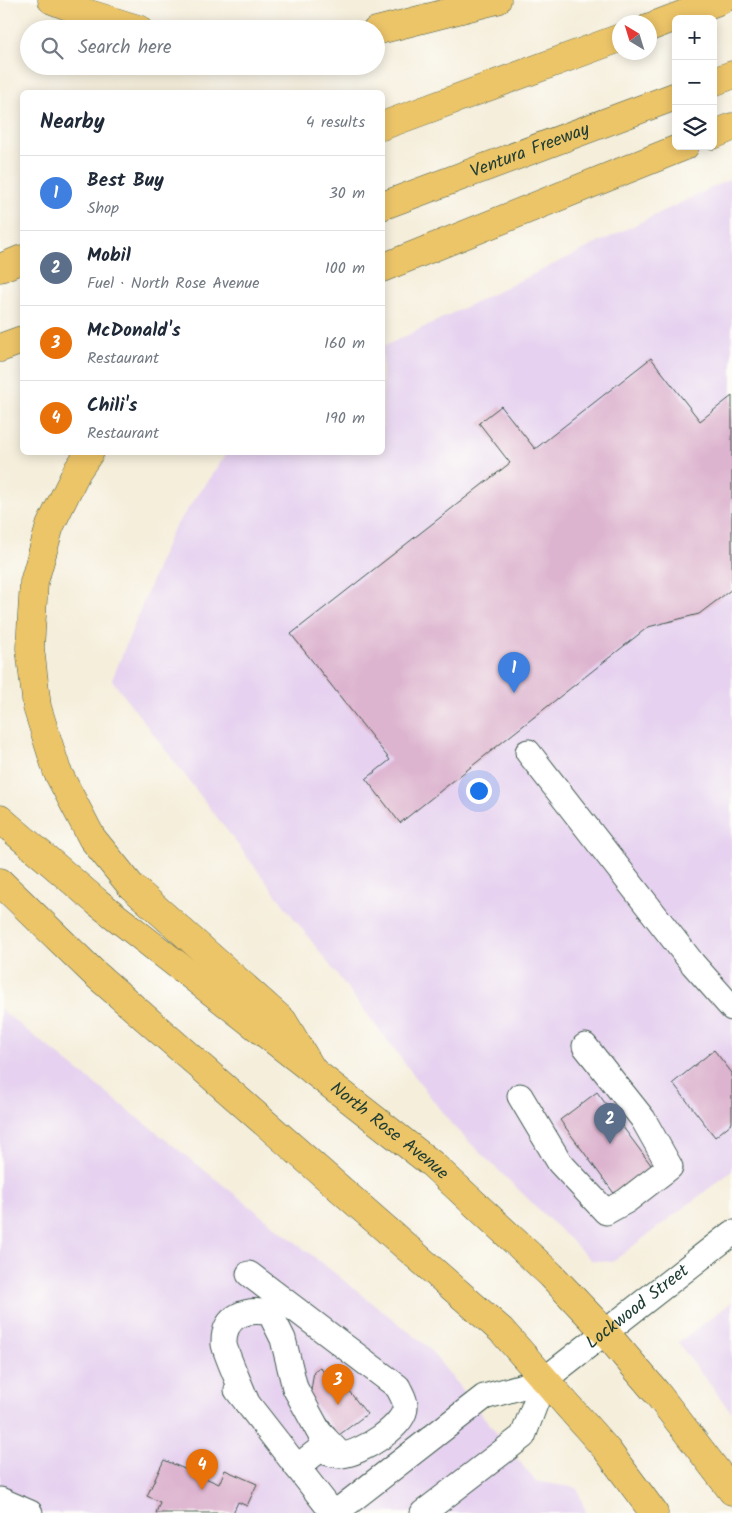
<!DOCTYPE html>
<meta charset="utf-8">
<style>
:root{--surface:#fff;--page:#f2f2f3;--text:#1f2937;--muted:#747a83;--line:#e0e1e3;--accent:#7c3aed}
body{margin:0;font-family:Kalam,sans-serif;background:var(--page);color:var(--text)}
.controls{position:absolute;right:15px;top:15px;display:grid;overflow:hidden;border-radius:8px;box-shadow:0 2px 12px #0003}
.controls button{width:45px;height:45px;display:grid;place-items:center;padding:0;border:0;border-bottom:1px solid var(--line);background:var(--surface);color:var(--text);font:25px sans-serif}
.compass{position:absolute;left:612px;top:15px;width:45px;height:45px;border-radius:50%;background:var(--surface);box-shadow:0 2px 12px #0003;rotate:322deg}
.you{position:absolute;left:478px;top:790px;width:18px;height:18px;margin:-12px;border:4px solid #fff;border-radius:50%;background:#1a73e8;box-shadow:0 0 0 8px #1a73e833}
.badge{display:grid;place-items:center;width:32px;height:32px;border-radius:50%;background:var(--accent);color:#fff;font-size:16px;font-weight:700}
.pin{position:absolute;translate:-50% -41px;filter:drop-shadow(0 1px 2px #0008)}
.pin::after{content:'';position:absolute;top:26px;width:18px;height:15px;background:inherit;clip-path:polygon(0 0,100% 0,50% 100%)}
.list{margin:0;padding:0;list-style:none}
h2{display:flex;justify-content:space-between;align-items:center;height:65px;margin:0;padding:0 20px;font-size:21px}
h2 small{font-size:16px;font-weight:400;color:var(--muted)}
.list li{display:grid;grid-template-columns:32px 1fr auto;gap:15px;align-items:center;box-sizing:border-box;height:75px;padding:0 20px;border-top:1px solid var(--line)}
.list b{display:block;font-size:19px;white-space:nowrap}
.list p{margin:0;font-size:16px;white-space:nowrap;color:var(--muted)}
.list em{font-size:16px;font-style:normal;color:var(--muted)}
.icon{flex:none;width:28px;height:28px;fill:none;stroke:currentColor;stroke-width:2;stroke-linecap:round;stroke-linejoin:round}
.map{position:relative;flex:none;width:732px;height:1513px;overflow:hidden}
.search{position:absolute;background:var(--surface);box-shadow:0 2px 12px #0003;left:20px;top:20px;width:365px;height:55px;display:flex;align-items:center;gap:12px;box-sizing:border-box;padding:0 18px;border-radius:28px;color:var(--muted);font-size:19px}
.panel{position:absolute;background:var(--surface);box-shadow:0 2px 12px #0003;left:20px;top:90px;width:365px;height:365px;border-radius:8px}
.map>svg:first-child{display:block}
.built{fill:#e6d2f0}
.building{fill:#ddb4cf}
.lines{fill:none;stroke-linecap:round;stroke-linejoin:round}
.minor-casing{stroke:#3f584d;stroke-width:27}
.major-casing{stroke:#3f584d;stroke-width:29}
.highway-casing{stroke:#3f584d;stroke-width:29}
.minor{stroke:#fff;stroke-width:25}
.major{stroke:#edc569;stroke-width:28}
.highway{stroke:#edc569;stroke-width:28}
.labels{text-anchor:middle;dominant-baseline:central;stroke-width:4;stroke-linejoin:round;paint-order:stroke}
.street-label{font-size:18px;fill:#1f3d34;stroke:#fdfcf7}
</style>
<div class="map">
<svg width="732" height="1513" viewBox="0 0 732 1513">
<rect width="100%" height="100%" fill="#fdfcf7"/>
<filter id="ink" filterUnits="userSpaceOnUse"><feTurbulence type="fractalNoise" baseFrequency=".02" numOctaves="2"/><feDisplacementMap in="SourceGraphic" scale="10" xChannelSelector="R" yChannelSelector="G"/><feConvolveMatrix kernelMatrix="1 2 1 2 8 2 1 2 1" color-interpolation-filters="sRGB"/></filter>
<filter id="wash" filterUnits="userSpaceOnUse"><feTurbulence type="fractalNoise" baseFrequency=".0096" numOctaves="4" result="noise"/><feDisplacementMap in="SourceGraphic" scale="20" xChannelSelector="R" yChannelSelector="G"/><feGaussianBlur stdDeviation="1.12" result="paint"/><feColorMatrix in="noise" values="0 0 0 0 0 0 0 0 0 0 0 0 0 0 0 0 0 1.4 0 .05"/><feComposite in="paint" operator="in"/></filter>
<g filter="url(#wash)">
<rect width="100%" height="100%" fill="#f5eedb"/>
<path class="built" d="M732,178v993l-120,91 -21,-2 -139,-135 -340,-445 59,-147 56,-80 155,-1 1,-105z
M0,1009l427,337 108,135 42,7 9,25h-586z
M732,1302v111l-54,-70z"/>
<g id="blocks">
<path class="building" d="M651,358l49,63 32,-25v193l-33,25 -51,13 -248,196 -34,-44 24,-19 -99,-126 219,-171 -31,-40 22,-17 34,43z
M714,1050l18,23v50l-17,14 -42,-54z
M597,1092l57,77 -38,27 -56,-76z
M320,1367l14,19 7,-5 26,33 -28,21 -29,-38 4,-26z
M164,1460l55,24 6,-14 32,14 -10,22 -9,-4 -5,11h-77l4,-11 -13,-6z"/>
</g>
</g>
<g filter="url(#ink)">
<use href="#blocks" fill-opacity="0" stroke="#3f584d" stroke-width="1"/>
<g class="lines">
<g class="minor-casing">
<g id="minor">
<path d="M528,752l165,212 39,44"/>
<path d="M520,1096l40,67 46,49 20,-11 44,-34 -27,-48 -58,-73"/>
<path d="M249,1274l149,113c2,5 7,12 7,18 2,21 -46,49 -63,50 -7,1 -16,-3 -23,-5l-22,17"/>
<path d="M237,1390l96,123"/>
<path d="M247,1403c-4,-12 -22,-50 -23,-59 -1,-29 23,-36 46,-31l13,26 12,49 24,44 22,23"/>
<path d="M0,1500l30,13"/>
<path id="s1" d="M335,1513l149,-116 60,-17 188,-147"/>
<path d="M423,1513l100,-77 21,-56"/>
</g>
</g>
<g class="major-casing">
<g id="major">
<path id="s2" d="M0,819l97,83 335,262 119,111 53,56 52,61 76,99"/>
<path d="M0,882l93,90 409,359 105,119 47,63"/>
</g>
</g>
<g class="highway-casing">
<g id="highway">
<path d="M52,0l31,12 55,17"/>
<path d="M650,27l71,-27"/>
<path d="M376,31l121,-31"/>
<path d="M713,82l19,-7"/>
<path d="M382,126l238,-88"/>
<path d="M713,135l19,-8"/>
<path id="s3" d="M382,206l294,-110"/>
<path d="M0,268l22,-9"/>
<path d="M382,268l303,-122"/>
<path d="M0,348l22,-8"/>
<path d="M90,452l-13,19 -27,55 -16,56 -4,66 7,59 20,64 35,67 39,48 152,135 30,50"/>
</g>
</g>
<use href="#minor" class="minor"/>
<use href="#major" class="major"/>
<use href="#highway" class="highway"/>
</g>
</g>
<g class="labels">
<g class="street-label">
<text stroke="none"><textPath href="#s3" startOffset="158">Ventura Freeway</textPath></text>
<text stroke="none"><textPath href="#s2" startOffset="499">North Rose Avenue</textPath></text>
<text stroke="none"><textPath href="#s1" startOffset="370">Lockwood Street</textPath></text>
</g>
</g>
</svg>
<div class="controls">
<button>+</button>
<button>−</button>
<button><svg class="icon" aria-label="layers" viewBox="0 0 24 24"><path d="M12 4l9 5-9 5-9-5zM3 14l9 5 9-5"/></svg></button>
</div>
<svg class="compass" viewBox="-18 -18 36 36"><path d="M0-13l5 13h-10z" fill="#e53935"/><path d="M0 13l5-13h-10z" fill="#747a83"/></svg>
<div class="you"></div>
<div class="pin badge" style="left:514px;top:693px;background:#3f7fe0">1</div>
<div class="pin badge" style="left:610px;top:1144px;background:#5c6f8a">2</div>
<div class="pin badge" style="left:338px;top:1405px;background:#e8710a">3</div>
<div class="pin badge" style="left:202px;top:1490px;background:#e8710a">4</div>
<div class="search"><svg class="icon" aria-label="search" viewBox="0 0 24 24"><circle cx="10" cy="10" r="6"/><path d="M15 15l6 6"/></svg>Search here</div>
<section class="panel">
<h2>Nearby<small>4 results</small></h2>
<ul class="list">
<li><span class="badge" style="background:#3f7fe0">1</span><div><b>Best Buy</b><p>Shop</p></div><em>30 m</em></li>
<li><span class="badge" style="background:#5c6f8a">2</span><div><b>Mobil</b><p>Fuel · North Rose Avenue</p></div><em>100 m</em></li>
<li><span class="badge" style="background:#e8710a">3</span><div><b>McDonald's</b><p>Restaurant</p></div><em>160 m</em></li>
<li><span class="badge" style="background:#e8710a">4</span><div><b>Chili's</b><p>Restaurant</p></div><em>190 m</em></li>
</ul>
</section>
</div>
